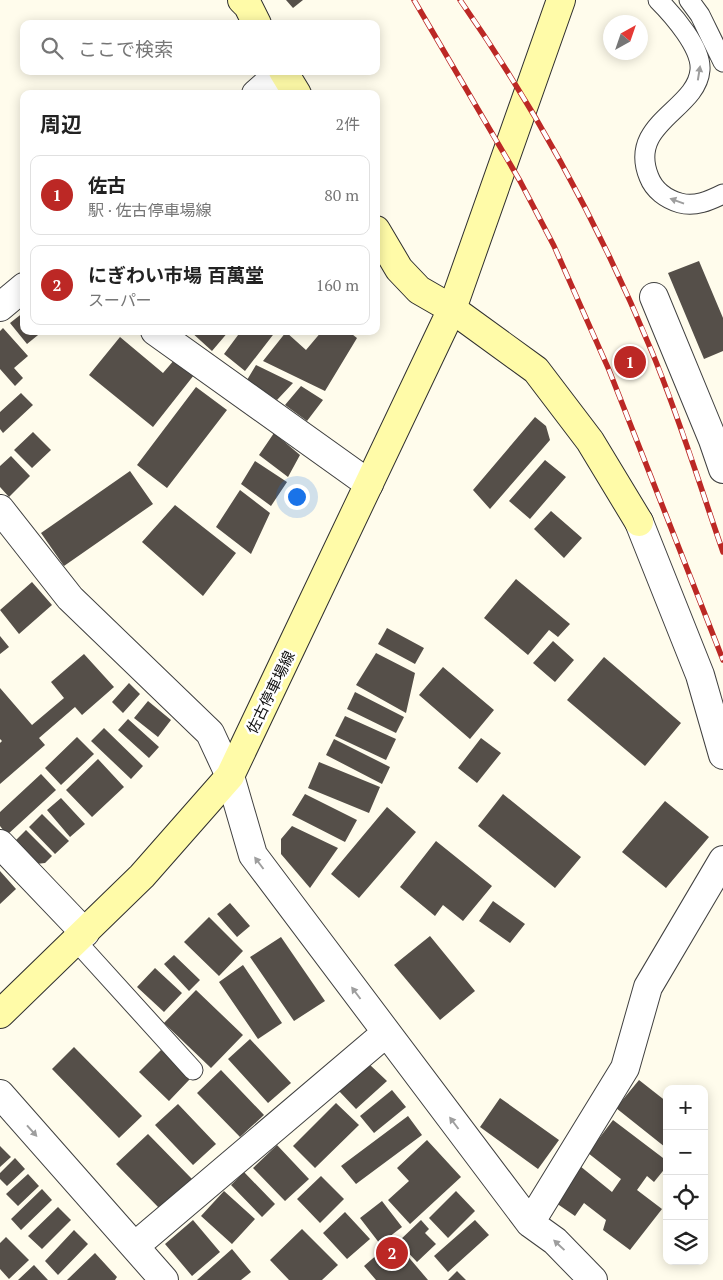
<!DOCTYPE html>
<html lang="ja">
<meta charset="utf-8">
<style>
:root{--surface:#fff;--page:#f2f2f2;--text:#222;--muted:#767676;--line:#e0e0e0;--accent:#bc2825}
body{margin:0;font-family:"PT Serif","Noto Sans JP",serif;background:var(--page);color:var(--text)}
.controls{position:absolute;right:15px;bottom:15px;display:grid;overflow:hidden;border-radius:10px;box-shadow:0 2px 12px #0003}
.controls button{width:45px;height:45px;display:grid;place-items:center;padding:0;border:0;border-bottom:1px solid var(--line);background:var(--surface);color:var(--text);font:25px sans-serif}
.compass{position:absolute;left:603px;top:15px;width:45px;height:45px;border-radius:50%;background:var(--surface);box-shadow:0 2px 12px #0003;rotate:40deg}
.you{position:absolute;left:296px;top:496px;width:18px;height:18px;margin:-12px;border:4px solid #fff;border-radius:50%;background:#1a73e8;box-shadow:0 0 0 8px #1a73e833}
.badge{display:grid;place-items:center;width:32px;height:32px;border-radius:50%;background:var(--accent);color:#fff;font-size:16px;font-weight:700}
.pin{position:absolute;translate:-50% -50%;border:2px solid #fff;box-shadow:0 1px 5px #0006}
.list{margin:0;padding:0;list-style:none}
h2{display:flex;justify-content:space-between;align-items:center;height:65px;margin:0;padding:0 20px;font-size:21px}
h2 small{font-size:16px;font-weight:400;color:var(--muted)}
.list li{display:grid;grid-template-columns:32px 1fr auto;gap:15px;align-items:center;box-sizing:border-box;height:80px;margin:0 10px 10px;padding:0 10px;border:1px solid var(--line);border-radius:10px}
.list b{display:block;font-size:19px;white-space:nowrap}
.list p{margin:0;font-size:16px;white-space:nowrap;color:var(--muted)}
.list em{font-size:16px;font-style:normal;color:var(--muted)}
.icon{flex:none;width:28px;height:28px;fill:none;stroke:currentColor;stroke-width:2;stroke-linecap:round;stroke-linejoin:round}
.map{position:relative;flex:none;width:723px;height:1280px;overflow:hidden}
.search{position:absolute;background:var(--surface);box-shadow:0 2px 12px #0003;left:20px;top:20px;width:360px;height:55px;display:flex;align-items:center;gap:12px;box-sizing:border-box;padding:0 18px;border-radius:10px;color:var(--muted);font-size:19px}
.panel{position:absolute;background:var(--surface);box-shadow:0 2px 12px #0003;left:20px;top:90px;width:360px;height:245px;border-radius:10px}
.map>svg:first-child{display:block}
.building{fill:#554f49}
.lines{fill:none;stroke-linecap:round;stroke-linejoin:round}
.lane-casing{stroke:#404040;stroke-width:21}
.street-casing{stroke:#404040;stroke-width:30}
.secondary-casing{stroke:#2f2f2f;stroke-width:30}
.lane{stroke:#fff;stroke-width:19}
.street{stroke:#fff;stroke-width:28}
.secondary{stroke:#fffba8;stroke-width:28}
.rail-casing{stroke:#bc2825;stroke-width:5.5}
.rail{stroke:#fff;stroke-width:4;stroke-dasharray:11;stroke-linecap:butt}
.oneway{fill:#9e9e9e}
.labels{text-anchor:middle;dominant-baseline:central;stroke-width:5;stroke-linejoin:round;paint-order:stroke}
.street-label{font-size:15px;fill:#0d0d0d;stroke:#fff}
</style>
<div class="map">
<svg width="723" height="1280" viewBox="0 0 723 1280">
<rect width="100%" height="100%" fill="#fffcec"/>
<path class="building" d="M286,0h17l-10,8z
M699,261l24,57v33l-19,8 -36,-86z
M24,312v19h19l-16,13 -17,-21z
M3,328l25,28 -14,12 9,10 -8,8 -15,-17v-38z
M190,331h39l-17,20z
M241,331h35l-31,40 -21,-17z
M322,331h26l9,7 -32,53 -62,-30 23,-29 20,18z
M120,337l43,36 12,-14 19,16 -41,52 -64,-52z
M256,365l37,18 -16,17 -30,-20z
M301,386l22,14 -16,21 -22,-16z
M196,387l31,23 -60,78 -30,-23z
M21,393l12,12 -30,28 -3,-4v-17z
M535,417l11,9 4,14 -60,69 -17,-19z
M33,432l18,18 -19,18 -18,-18z
M274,433l26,22 -12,22 -29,-22z
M11,456l19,20 -21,21 -9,-10v-21z
M545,460l21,17 -36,42 -21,-18z
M255,461l32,21 -16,24 -30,-22z
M130,471l23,33 -89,62 -23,-33z
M240,490l30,23 -19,41 -35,-27z
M175,505l61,48 -33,43 -61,-54z
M551,511l31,27 -18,20 -30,-29z
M516,579l54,45 -12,13 -9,-7 -21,25 -44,-37z
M32,582l20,23 -33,29 -19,-24z
M387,628l37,20 -9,16 -37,-20z
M0,636l9,11 -9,7z
M553,641l21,19 -19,22 -22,-19z
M376,653l39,20 -9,40 -50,-28z
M84,654l30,33 -32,28 -7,-8 -36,31 6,7 -45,39v-41l2,-2 -2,-2v-51l32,37 32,-27 -13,-16z
M604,657l77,66 -36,43 -78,-66z
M443,667l51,43 -24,29 -51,-44z
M129,683l11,11 -17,19 -11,-11z
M355,692l49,25 -8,16 -49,-24z
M148,701l23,19 -13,17 -24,-19z
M345,716l51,23 -10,21 -51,-24z
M128,719l31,28 -10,11 -31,-28z
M104,728l39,38 -12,13 -40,-38z
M77,737l17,17 -33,31 -16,-17z
M481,738l20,15 -24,30 -19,-15z
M334,739l56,28 -8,17 -56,-29z
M98,759l26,28 -32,30 -26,-27z
M319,762l61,25 -11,26 -61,-25z
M41,774l15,16 -49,45 -7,-9v-14z
M305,794l52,26 -12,22 -53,-27z
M503,794l78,63 -26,31 -77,-62z
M61,798l24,26 -15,13 -23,-27z
M665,801l44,36 -43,51 -44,-36z
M387,807l29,25 -57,66 -28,-24z
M42,814l27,27 -14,13 -26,-27z
M292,826l46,22 -28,40 -29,-34v-15z
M26,830l26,26 -7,7 -9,1 -22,-22z
M436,841l56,45 -29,35 -20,-16 -8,11 -35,-29z
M0,871l16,18 -16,15z
M493,901l32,23 -15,19 -31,-22z
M230,903l20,23 -13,11 -20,-23z
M209,917l34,34 -24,25 -35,-34z
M430,936l45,55 -35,29 -46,-55z
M281,937l44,64 -31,20 -44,-64z
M174,955l26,25 -11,11 -25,-27z
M243,965l39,58 -24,16 -39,-57z
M155,968l27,25 -18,19 -27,-25z
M196,990l47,45 -32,33 -47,-45z
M250,1039l41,44 -23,20 -40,-44z
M74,1047l68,69 -23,22 -67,-69z
M161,1050l29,29 -21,22 -30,-29z
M369,1064l18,17 -31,28 -17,-18z
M221,1070l43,45 -24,22 -43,-44z
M639,1080l28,22 -2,45 -49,-39z
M392,1090l14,17 -32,26 -14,-17z
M500,1098l59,42 -21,29 -58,-42z
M336,1103l23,22 -44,43 -22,-22z
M178,1104l38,40 -23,21 -38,-40z
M408,1116l14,19 -66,49 -15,-18z
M613,1120l54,41v5l-13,16 -7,-6 -10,14 25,19 -32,41 -27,-20 3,-10 -22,-17 -9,13 -19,-13 24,-37 32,26 9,-13 -33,-26z
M148,1134l44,45 -32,30 -44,-45z
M427,1140l34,37 -51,47 -22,-24 21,-19 -12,-13z
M277,1145l32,34 -24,22 -32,-33z
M0,1146l11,11 -11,10z
M15,1158l10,11 -18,17 -7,-7v-6z
M244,1172l31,32 -13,13 -31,-32z
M28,1174l11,12 -21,20 -12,-12z
M321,1176l23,23 -24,24 -23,-24z
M42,1189l10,11 -31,30 -10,-11z
M224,1191l31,28 -23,25 -31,-28z
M456,1191l19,20 -27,27 -19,-20z
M382,1201l20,26 -22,17 -20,-26z
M58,1207l13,13 -29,29 -14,-13z
M345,1212l25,27 -23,20 -24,-26z
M193,1220l27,32 -28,24 -27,-32z
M421,1220l8,9 -4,4 11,11 -19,18 -19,-20z
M475,1220l14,15 -41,37 -14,-16z
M302,1229l36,36 -16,15h-33l-19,-20z
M74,1230l14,14 -30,31 -13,-14z
M6,1237l23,23 -20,19 -9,-10v-26z
M394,1240l34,40h-52l-12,-14z
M232,1249l19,23 -10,8h-44z
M95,1253l22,24 -2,3h-48z
M34,1265l14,15h-30z
M457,1271l9,9h-18z"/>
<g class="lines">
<g class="lane-casing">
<path id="lane" d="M658,0c15,15 44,48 42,70 -3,40 -73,53 -51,107 5,13 17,22 31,26 15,4 29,-2 43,-9
M689,0l11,15 23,47
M76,941l117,129"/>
</g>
<g class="street-casing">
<path id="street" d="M256,94l26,-23
M654,297l59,143 10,29
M0,307l24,-20
M155,331l214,153
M0,509l70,89 140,135 20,43 23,79 277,368 25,18 38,39
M639,522l61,153 23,80
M0,844l85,89
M0,1094l164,186
M530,1223l95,-155 23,-81 75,-127
M135,1246l251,-213"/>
</g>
<g class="secondary-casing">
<path id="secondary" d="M242,0l6,6 9,18
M283,71l14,23
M376,230l23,39 20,21 33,19 84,61 54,71 49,81
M0,1014l142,-138 88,-100 222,-467 109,-309"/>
</g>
<use href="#lane" class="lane"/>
<use href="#street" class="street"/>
<use href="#secondary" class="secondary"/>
<g class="rail-casing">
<path id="rail" d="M414,0l106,181 34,65 55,124 114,290
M460,0c76,109 141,229 192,352 27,65 48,134 71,200"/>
</g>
<use href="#rail" class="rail"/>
</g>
<defs><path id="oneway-solid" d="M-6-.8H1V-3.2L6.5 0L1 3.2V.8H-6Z" transform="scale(1.25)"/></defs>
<g class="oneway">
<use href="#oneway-solid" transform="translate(699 73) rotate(-81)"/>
<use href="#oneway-solid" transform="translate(677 201) rotate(-160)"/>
<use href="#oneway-solid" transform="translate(259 863) rotate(-127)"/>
<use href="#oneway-solid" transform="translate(356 993) rotate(-127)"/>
<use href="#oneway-solid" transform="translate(454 1123) rotate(-127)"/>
<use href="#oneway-solid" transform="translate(32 1131) rotate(48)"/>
<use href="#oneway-solid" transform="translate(559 1245) rotate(-137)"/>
</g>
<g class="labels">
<g class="street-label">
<text transform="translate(270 692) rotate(-64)">佐古停車場線</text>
</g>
</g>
</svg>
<div class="controls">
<button>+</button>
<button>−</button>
<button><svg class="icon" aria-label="locate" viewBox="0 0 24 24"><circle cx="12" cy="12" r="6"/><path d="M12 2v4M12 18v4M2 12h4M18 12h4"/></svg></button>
<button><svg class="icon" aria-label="layers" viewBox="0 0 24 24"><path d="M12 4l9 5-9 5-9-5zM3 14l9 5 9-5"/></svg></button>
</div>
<svg class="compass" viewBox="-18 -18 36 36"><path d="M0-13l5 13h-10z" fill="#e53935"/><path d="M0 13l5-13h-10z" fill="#767676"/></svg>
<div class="you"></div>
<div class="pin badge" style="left:630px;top:362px">1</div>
<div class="pin badge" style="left:392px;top:1253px">2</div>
<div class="search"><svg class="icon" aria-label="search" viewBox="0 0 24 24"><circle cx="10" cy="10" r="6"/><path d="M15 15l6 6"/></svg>ここで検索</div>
<section class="panel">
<h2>周辺<small>2件</small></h2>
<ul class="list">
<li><span class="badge">1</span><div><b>佐古</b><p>駅 · 佐古停車場線</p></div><em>80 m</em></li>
<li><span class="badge">2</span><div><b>にぎわい市場 百萬堂</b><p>スーパー</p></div><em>160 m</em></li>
</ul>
</section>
</div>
